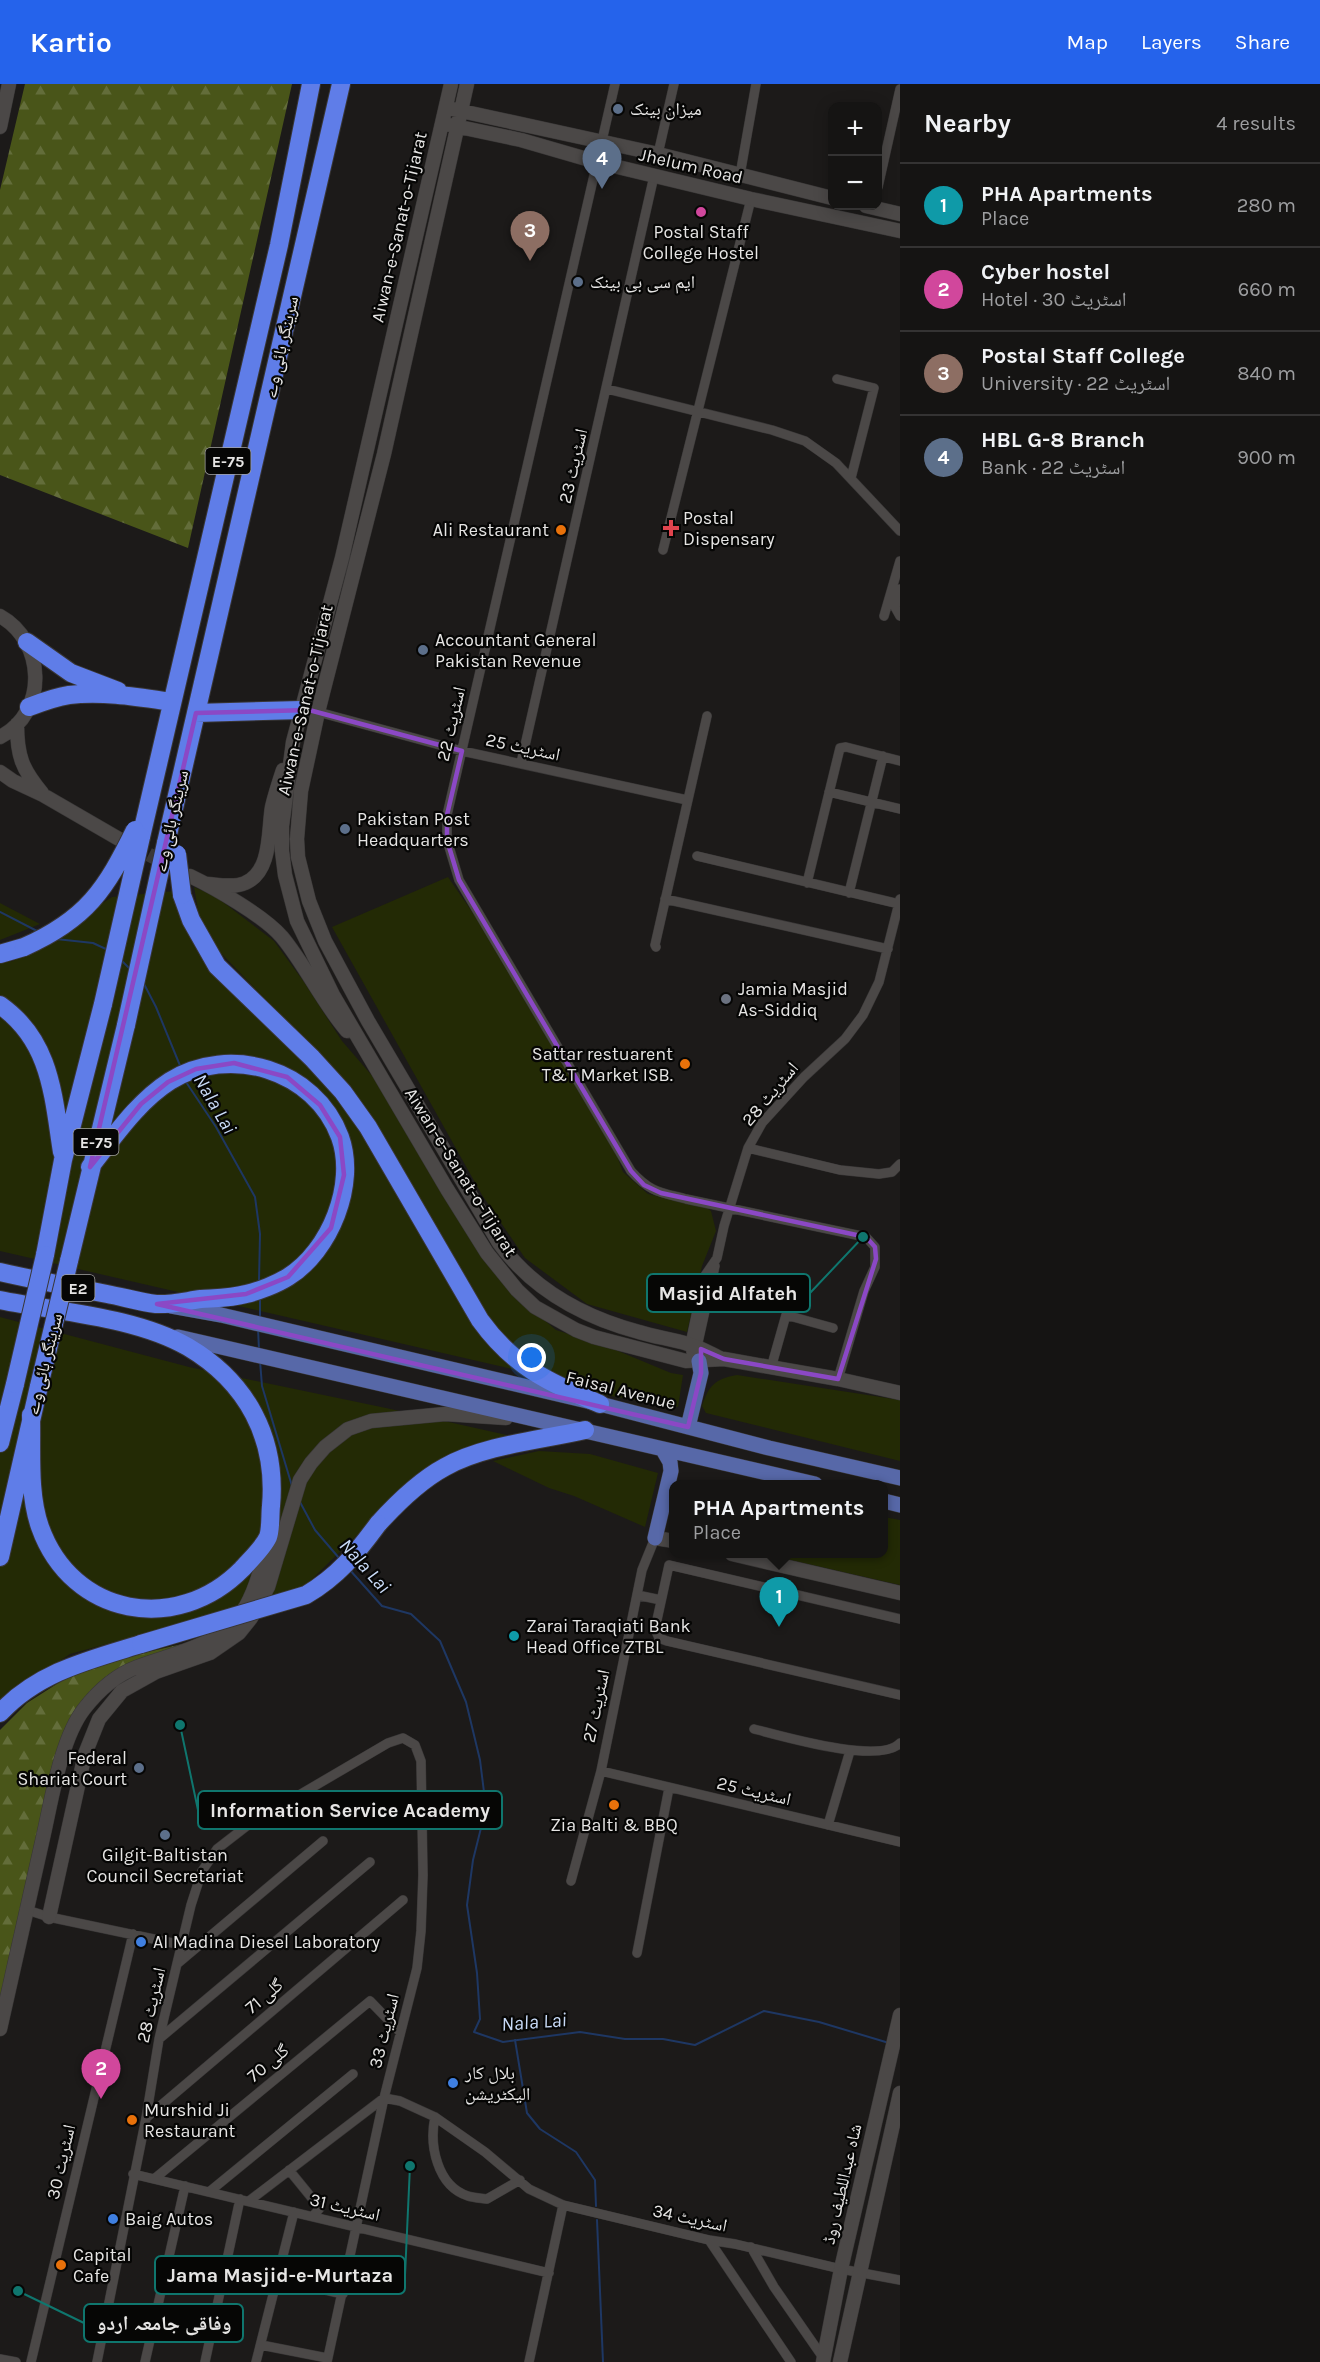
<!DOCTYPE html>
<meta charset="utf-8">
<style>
:root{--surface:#151413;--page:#1e1d1c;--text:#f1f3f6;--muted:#9d9ea0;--line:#343333;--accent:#2563eb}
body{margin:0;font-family:Karla,"Noto Naskh Arabic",sans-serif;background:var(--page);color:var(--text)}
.controls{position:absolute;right:18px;top:18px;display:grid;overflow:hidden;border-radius:12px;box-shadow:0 3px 15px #0003}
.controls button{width:54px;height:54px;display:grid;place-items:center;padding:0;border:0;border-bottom:2px solid var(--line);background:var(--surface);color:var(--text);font:30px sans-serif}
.you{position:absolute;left:532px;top:1274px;width:21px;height:21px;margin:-15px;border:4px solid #fff;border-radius:50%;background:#1a73e8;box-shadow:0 0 0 9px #1a73e833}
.badge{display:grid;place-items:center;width:39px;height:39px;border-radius:50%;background:var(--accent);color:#fff;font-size:20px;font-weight:700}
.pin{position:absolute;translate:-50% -50px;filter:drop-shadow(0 2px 3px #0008)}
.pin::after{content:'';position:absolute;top:32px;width:21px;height:18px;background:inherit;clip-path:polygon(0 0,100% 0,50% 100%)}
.popup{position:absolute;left:669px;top:1396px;width:219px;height:78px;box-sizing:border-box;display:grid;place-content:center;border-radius:12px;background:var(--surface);filter:drop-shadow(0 2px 4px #0005);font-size:20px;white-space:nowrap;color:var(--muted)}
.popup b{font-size:22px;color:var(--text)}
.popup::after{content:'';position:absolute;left:50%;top:100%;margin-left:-12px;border:12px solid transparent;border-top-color:var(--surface)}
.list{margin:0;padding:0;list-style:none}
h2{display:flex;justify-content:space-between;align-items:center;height:78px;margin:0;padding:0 24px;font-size:26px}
h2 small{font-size:20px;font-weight:400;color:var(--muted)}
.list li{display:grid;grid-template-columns:39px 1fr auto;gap:18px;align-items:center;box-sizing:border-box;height:84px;padding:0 24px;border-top:2px solid var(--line)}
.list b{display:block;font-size:22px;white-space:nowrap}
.list p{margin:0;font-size:20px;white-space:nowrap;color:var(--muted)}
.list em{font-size:20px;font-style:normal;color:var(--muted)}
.map{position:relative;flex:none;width:900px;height:2278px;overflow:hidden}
header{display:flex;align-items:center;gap:36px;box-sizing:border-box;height:84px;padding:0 30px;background:var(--accent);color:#fff}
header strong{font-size:28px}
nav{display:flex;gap:33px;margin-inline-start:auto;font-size:21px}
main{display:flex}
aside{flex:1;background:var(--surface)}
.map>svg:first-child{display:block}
.green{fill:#232a05}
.forest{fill:url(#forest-firs)}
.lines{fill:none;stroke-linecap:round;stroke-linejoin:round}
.stream{stroke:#1e3763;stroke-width:2}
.secondary-tunnel{stroke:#3a3837;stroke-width:14;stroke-dasharray:14 7;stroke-linecap:butt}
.street-casing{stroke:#383636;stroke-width:10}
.secondary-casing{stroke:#383636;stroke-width:15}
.primary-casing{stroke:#383636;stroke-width:16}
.highway-casing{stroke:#383636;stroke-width:20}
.street{stroke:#4b4847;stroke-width:9}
.secondary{stroke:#4b4847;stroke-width:14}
.primary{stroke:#5768a8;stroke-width:15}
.highway{stroke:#5f7de8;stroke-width:18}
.highway-bridge-casing{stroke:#383636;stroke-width:20;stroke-linecap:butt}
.highway-bridge{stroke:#5f7de8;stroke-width:18}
.marked{fill:none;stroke:#8b48c5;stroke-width:4.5;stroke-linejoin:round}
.service-dot{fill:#5c6f8a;stroke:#060605;stroke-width:2}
.hotel-dot{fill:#d1479c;stroke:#060605;stroke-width:2}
.health-dot{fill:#e0444e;stroke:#060605;stroke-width:2}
.food-dot{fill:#e8710a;stroke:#060605;stroke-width:2}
.worship-dot{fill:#6b7280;stroke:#060605;stroke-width:2}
.culture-dot{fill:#0f9aa8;stroke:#060605;stroke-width:2}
.shop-dot{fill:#3f7fe0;stroke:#060605;stroke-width:2}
.labels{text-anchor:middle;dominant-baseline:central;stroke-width:4.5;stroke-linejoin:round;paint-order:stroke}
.shield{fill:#060605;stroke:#a3a2a1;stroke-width:1.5}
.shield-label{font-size:16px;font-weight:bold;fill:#e6e5e4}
.poi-label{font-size:18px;fill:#e6e5e4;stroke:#060605;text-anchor:start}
.street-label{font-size:18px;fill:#e6e5e4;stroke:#060605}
.water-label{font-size:20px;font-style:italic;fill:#c8daf7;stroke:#060605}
.leader{fill:none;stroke:#0f766e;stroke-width:2}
.callout-dot{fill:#0f766e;stroke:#060605;stroke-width:2}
.callout{fill:#060605;stroke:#0f766e;stroke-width:2}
.callout-label{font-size:20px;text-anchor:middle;font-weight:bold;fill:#e6e5e4}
</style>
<header>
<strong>Kartio</strong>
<nav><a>Map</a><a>Layers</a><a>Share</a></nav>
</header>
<main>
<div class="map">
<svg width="900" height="2278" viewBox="0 0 900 2278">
<defs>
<pattern id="forest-firs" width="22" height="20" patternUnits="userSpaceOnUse" patternTransform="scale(1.5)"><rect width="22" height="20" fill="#495519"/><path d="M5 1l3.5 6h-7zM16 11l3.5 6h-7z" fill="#636d3a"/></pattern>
</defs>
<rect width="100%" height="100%" fill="#1c1a19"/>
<path class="green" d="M448,793l29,42 131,213 15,40 25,22 59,14 4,3 5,20 -14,35 -15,66 -100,-28 -62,-46 -43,-63 -150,-268z
M194,803l21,9 59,45 30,41 38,59 32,37 142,218 40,34 50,16 65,27 12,2 -5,32 -79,-13 -49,-21 -47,-37 -32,-45 -136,-219 -116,-121 -20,-35z
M175,807l24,58 104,110 52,59 166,253 -521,-120v-288l13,-2 99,-64z
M0,819l40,21 -40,16z
M0,1233l189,50 197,41 134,30 -107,42 -113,111 -230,63 -70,48z
M737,1291l163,25v61l-194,-48 -4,-7c7,-21 13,-27 35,-31z
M539,1367l51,3 68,19 -13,54 -71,-31 -25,-8 -56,-27z
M884,1433l16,3v65l-136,-31h120z"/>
<path class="forest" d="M25,0h267l-104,464 -188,-73v-285z
M208,1554l-74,24 -58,50 -76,306v-288l27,-27 47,-30 65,-19z"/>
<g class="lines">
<path class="stream" d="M0,828l37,19
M56,855l37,4 15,7
M120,875l11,11
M143,898l13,25 25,61
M186,998l30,45 39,70 5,37 -1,47
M260,1233v-18
M258,1244l1,22
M260,1277l2,25 30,100
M300,1418l15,28 24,28
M349,1485l33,37 29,8 29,27 26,61 14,58 6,48 -13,52 -6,45 10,68 3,46 -6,13 29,10 77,-10 45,7h38l32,6 69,-34 55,11 70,21
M515,1956l12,73 13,16 36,23 19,28 1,26
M597,2136l6,142"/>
<path class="secondary-tunnel" d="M130,761l39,20"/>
<g class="street-casing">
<path id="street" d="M615,0l-168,731v25l12,40 172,291c19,21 28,21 55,28l180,38 9,10v20l-11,24 -26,88
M658,70l16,-70
M740,91l16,-91
M878,103l22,-98
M837,295l37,9 -23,90
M607,305l165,41 33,11 31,22 64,68
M663,466l88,-351
M900,505l-5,18 5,9
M884,532l16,-55
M318,628l144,39 225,49
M521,679l133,-587
M829,708l71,17
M697,772l202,48
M807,799l33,-135 6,-1 54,14
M849,809l34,-137
M665,815l223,50
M656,863l-1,-2 52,-229
M748,1064l92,22 39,4 13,-2 8,-8
M698,1268l-1,-5 18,-81
M692,1277l-2,-17 14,-67 13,-19 7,-32 24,-78 14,-25 42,-46 41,-38 18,-24 16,-33 21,-83
M771,1284l15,-53 47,13
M637,1511l24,5
M900,1535l-231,-54 -14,64 4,9 8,3 233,54
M754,1645c28,7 126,36 146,14
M601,1687l299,71
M828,1741l22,-74
M571,1797l30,-110 41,-201 13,-32
M27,1826l22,7 133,28
M637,1869l32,-165
M177,1880l146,-123
M159,1955l211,-177
M435,2033c-6,28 2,69 33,79 6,2 13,2 19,3l33,-19
M146,2034l257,-218
M289,2086l31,38 -7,8
M133,2090l416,99
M154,2095l216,-178 30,31
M209,2108l144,-118
M249,2117l135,-103 16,3 35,16 50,35 44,37 34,16 146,35 26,4 106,25 59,11
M709,2156l82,122
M751,2163l23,40 50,72
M277,2195l66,15
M261,2261l66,13
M0,2275l16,3
M31,2278l102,-428
M97,2278l49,-244 13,-79 32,-134 11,-34 15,-22 31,-24 140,-82 15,-5 12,7 6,16 2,114 -2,56 -4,37 -33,130 -57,264
M145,2278l40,-176
M205,2278l35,-163
M256,2278l38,-150
M529,2278l34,-157"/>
</g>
<g class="secondary-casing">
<path id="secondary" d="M451,0l-109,474 -49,184 -11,84v25l3,24 12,46 36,74 114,194 40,64 30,37 18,17 41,23 18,7 92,24 38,-2 114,20 62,14
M467,0l-83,370 -66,258 -17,79 -4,48 1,18 11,44 16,40 43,80 131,222c35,48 84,74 140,89 16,5 33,7 49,12 12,3 23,10 34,15
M452,25l206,45 174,44
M450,41l71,15 76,22 154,37 149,32
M0,43l9,-43
M866,122l34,8
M0,532c45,25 49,96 0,121
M17,640c0,32 5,45 25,69
M0,688l13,9 30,14 76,44
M190,792c25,12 74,40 92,61 24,29 40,65 65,94
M208,800c12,1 26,4 37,-1 27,-11 23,-53 27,-76 3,-13 7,-25 11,-37
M655,1454l19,3
M732,1470l168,39
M49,1833l36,-163 14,-35 23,-28 34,-19 54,-19 29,-20 12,-15 17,-31 32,-107 11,-17 14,-16 23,-18 23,-8 74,-7 61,4
M0,1945c14,-62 28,-125 42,-187 9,-38 18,-102 42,-133 14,-18 32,-34 53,-42 39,-15 86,-21 109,-61 11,-20 16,-41 21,-64
M823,2278l18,-93 59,-254
M840,2278l60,-269"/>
</g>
<g class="primary-casing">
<path id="primary" d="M171,1222l50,9 379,89 169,44 131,30
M178,1253l637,147
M688,1343l13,-54 -2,-12
M884,1417l16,4
M655,1454l16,-67 -1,-9 -7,-12"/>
</g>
<g class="highway-casing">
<path id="highway" d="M27,558l44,31 47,18
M29,623c13,-5 27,-10 40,-12 34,-4 69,2 103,7
M196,629l105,-3
M141,753l138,-592 32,-161
M166,759l175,-759
M182,811l9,25 26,46 95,92 31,34 25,35 112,193c34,47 68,62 120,84
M0,870l24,-7
M0,921c51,36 53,90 62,147
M45,1171l18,-95 40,-156
M69,1177l57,-236
M0,1188c35,8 71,15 107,22 16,3 33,8 49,10 14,1 30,-3 45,-5 14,-1 31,-1 45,-5 13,-3 31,-10 42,-17 42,-26 69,-93 52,-140 -25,-68 -111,-93 -170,-56 -33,21 -56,56 -80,86
M0,1216c59,12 136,17 188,47 59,35 89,91 83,159 -1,9 0,23 -3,31 -5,11 -18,23 -26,32 -65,66 -170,48 -202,-42 -12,-34 -8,-76 -9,-112
M0,1359l15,-59
M378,1440c19,-21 41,-43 67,-57 39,-22 96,-27 140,-37
M0,1473l39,-171
M0,1629c38,-41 89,-53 141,-69"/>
</g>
<use href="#street" class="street"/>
<use href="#secondary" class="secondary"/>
<use href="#primary" class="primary"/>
<use href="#highway" class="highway"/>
<g class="highway-bridge-casing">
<path id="highway-bridge" d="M177,770l5,41
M24,863c63,-28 82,-58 111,-117
M103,920l38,-167
M126,941l40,-182
M15,1300l30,-129
M39,1302l30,-125
M141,1560l165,-49c32,-19 50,-41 72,-71"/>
</g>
<use href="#highway-bridge" class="highway-bridge"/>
</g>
<path class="marked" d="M309,626l153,41 -15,64v25l12,40 172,291 13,14 17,8 205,44 9,10 1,12 -38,120 -114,-20 -23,-10v24l-13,54 -531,-123 89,-10 42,-17 43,-49 13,-53 -4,-38 -20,-32 -33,-28 -53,-14 -38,6 -28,13 -27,22 -51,63 106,-454z"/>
<g class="service-dot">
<circle cx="618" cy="25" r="6"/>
<circle cx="578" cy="198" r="6"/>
<circle cx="423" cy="566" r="6"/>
<circle cx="345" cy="745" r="6"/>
<circle cx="139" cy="1684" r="6"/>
<circle cx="165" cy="1751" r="6"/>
</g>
<circle class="hotel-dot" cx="701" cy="128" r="6"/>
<path class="health-dot" d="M668 435h6v6h6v6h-6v6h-6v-6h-6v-6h6z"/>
<g class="food-dot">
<circle cx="561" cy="446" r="6"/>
<circle cx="685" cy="980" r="6"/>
<circle cx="614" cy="1721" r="6"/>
<circle cx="132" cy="2036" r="6"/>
<circle cx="61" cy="2181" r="6"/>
</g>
<circle class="worship-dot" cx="726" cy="915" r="6"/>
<circle class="culture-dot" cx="514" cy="1552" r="6"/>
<g class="shop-dot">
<circle cx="141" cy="1858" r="6"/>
<circle cx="453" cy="1999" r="6"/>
<circle cx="113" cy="2135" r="6"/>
</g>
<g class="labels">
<g class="shield">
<rect x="205.5" y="364" width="45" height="26" rx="4.5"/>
<rect x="73.5" y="1045" width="45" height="26" rx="4.5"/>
<rect x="61.5" y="1191" width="33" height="26" rx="4.5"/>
</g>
<g class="shield-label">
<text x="228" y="377">E-75</text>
<text x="96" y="1058">E-75</text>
<text x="78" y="1204">E2</text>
</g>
<g class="poi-label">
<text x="630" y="25">میزان بینک</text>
<text x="701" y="148" text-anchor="middle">Postal Staff<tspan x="701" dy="21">College Hostel</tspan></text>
<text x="590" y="198">ایم سی بی بینک</text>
<text x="683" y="434">Postal<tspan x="683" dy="21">Dispensary</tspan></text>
<text x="549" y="446" text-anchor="end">Ali Restaurant</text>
<text x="435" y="556">Accountant General<tspan x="435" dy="21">Pakistan Revenue</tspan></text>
<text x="357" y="735">Pakistan Post<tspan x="357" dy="21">Headquarters</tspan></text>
<text x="738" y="905">Jamia Masjid<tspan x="738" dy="21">As-Siddiq</tspan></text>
<text x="673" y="970" text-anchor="end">Sattar restuarent<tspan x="673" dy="21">T&amp;T Market ISB.</tspan></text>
<text x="526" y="1542">Zarai Taraqiati Bank<tspan x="526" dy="21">Head Office ZTBL</tspan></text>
<text x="127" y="1674" text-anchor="end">Federal<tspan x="127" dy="21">Shariat Court</tspan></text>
<text x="614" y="1741" text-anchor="middle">Zia Balti &amp; BBQ</text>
<text x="165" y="1771" text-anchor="middle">Gilgit-Baltistan<tspan x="165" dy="21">Council Secretariat</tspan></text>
<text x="153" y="1858">Al Madina Diesel Laboratory</text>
<text x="465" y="1989">بلال کار<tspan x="465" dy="21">الیکٹریشن</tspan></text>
<text x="144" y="2026">Murshid Ji<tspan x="144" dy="21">Restaurant</tspan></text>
<text x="125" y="2135">Baig Autos</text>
<text x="73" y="2171">Capital<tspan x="73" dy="21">Cafe</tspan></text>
</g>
<g class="street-label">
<text transform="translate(691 82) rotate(13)">Jhelum Road</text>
<text transform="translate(399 143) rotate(-77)">Aiwan-e-Sanat-o-Tijarat</text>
<text transform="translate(281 263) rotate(-77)">سرینگر ہائی وے</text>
<text transform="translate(573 382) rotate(-77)">اسٹریٹ 23</text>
<text transform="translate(305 616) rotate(-77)">Aiwan-e-Sanat-o-Tijarat</text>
<text transform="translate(451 640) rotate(-77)">اسٹریٹ 22</text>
<text transform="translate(523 663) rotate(12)">اسٹریٹ 25</text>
<text transform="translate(171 737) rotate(-77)">سرینگر ہائی وے</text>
<text transform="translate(770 1010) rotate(-50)">اسٹریٹ 28</text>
<text transform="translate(461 1088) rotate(58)">Aiwan-e-Sanat-o-Tijarat</text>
<text transform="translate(44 1280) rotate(-76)">سرینگر ہائی وے</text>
<text transform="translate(621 1306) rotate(14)">Faisal Avenue</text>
<text transform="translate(596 1622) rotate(-78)">اسٹریٹ 27</text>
<text transform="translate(754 1707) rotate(13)">اسٹریٹ 25</text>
<text transform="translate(264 1912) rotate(-40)">گلی 71</text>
<text transform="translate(151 1921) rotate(-77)">اسٹریٹ 28</text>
<text transform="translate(384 1947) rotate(-76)">اسٹریٹ 33</text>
<text transform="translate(268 1979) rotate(-40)">گلی 70</text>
<text transform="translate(61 2078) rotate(-77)">اسٹریٹ 30</text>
<text transform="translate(842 2100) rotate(-77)">شاہ عبداللطیف روڈ</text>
<text transform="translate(345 2123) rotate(13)">اسٹریٹ 31</text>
<text transform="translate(690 2134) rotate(12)">اسٹریٹ 34</text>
</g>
<g class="water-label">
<text transform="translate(215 1020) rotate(60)">Nala Lai</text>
<text transform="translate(365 1482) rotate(48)">Nala Lai</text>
<text transform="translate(534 1938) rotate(-4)">Nala Lai</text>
</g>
</g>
<path class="leader" d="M863 1153L810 1209M180 1641L198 1726M410 2082L405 2191M18 2207L84 2239"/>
<g class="callout-dot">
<circle cx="863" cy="1153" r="6"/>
<circle cx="180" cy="1641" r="6"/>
<circle cx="410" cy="2082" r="6"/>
<circle cx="18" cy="2207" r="6"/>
</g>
<g class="callout">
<rect x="647" y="1190" width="163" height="38" rx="6"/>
<rect x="198" y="1707" width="304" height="38" rx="6"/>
<rect x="155" y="2172" width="250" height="38" rx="6"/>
<rect x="84" y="2220" width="159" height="38" rx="6"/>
</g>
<g class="callout-label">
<text x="728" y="1216">Masjid Alfateh</text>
<text x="350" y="1733">Information Service Academy</text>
<text x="280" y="2198">Jama Masjid-e-Murtaza</text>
<text x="164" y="2246">وفاقی جامعہ اردو</text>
</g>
</svg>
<div class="controls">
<button>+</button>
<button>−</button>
</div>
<div class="you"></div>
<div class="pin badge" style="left:779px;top:1543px;background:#0f9aa8">1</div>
<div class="popup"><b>PHA Apartments</b>Place</div>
<div class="pin badge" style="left:101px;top:2015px;background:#d1479c">2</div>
<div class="pin badge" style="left:530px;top:177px;background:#8d6e63">3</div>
<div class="pin badge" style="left:602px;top:105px;background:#5c6f8a">4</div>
</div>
<aside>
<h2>Nearby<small>4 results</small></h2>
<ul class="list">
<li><span class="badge" style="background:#0f9aa8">1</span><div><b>PHA Apartments</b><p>Place</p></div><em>280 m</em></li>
<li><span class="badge" style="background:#d1479c">2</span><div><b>Cyber hostel</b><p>Hotel · اسٹریٹ 30</p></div><em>660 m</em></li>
<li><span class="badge" style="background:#8d6e63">3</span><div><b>Postal Staff College</b><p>University · اسٹریٹ 22</p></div><em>840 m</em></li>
<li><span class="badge" style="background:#5c6f8a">4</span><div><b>HBL G-8 Branch</b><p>Bank · اسٹریٹ 22</p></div><em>900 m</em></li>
</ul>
</aside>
</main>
